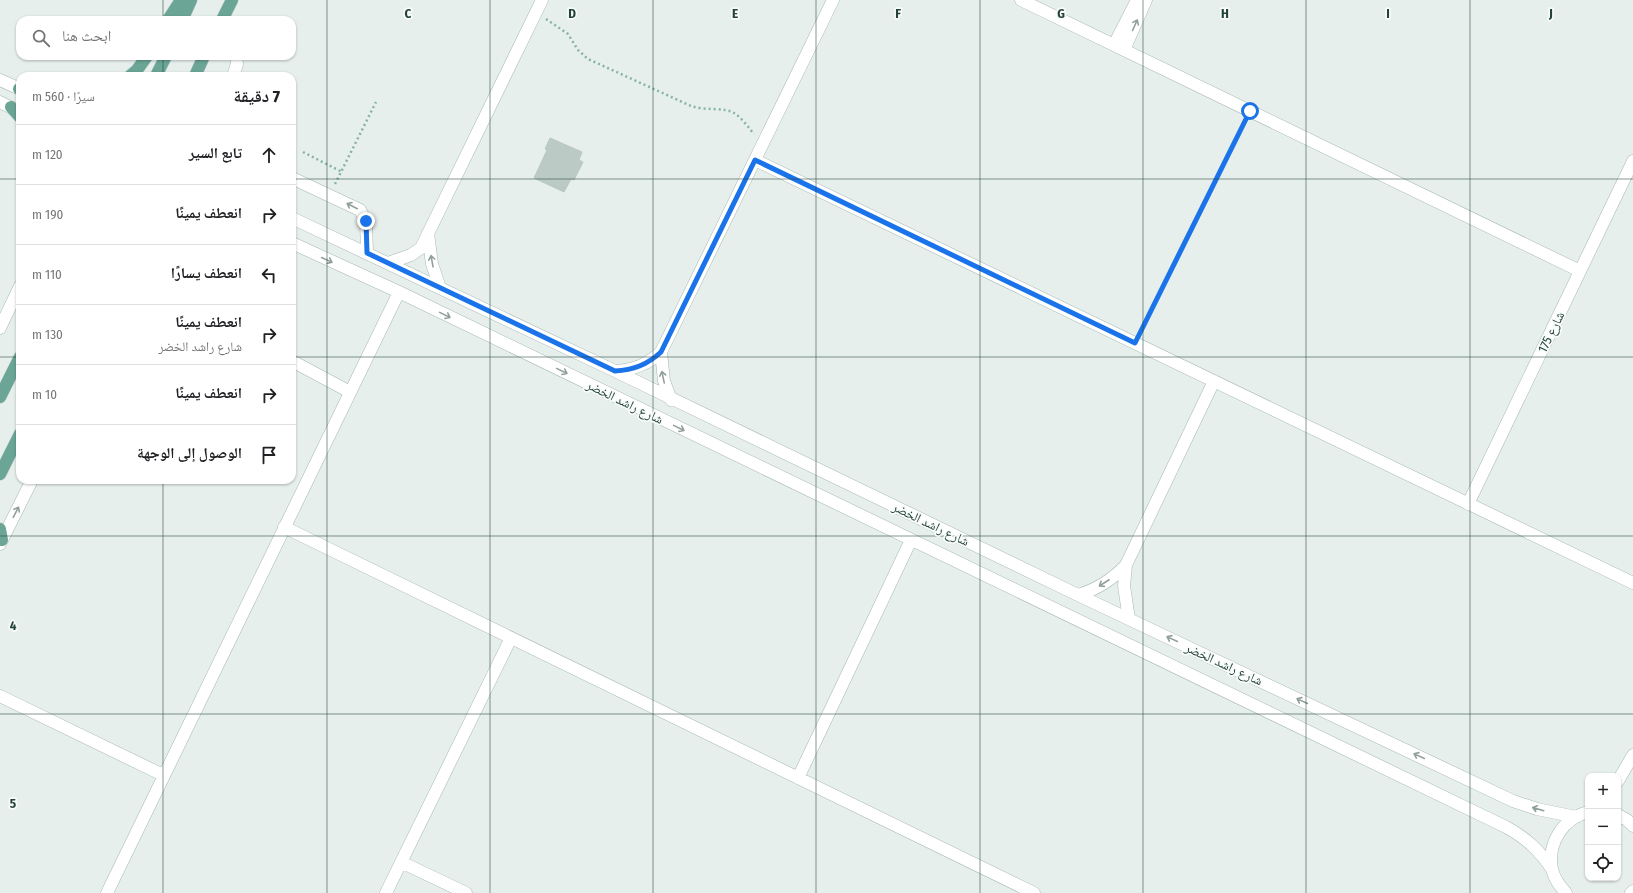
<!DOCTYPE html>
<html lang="ar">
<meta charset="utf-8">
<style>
:root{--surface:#fff;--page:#f2f2f2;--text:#202124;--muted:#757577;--line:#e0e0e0}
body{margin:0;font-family:"Fira Sans Condensed","Noto Naskh Arabic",sans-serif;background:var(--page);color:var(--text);direction:rtl}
.controls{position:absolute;right:12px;bottom:12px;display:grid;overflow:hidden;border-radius:8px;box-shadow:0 1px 3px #0004}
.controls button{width:36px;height:36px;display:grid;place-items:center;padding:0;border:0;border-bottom:1px solid var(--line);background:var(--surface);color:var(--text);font:20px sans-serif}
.stop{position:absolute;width:12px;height:12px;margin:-9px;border:3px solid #1a73e8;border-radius:50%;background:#fff}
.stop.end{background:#1a73e8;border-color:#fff;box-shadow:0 1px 4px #0008}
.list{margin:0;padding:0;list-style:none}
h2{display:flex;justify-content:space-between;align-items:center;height:52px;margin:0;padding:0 16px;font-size:17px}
h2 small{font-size:13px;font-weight:400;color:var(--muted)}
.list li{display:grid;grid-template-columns:26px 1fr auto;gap:12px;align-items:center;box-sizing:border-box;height:60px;padding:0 16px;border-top:1px solid var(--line)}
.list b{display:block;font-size:15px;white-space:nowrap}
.list p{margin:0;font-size:13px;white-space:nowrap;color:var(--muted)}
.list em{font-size:13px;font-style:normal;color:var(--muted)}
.icon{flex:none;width:22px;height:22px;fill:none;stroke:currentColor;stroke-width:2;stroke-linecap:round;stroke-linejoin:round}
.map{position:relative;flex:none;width:1633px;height:893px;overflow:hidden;direction:ltr}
.search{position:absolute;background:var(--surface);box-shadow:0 1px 3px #0004;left:16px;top:16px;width:280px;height:44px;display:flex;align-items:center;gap:10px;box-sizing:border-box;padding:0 14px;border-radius:12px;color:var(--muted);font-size:15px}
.panel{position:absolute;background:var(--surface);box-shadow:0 1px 3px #0004;left:16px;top:72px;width:280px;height:412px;border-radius:12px;direction:rtl}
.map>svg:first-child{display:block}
.building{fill:#bbcac4;stroke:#b8c9c2}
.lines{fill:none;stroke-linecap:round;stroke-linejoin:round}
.minor-casing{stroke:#a8b8b2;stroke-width:13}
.major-casing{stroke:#c2cac8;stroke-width:13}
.path{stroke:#86b3a5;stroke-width:2.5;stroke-dasharray:2 3;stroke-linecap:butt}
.minor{stroke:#fff;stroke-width:12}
.major{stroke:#6aa596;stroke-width:12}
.oneway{stroke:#92a09c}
.route{stroke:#1a73e8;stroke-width:5}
.grid{fill:none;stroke:#24423a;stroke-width:1;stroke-opacity:0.55}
.labels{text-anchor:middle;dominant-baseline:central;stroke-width:3.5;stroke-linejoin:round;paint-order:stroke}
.street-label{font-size:13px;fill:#24423a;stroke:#f7fbf9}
.grid-label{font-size:13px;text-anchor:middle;font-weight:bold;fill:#24423a;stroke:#f7fbf9;stroke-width:3.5;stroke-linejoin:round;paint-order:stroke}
</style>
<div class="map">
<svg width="1633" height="893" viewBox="0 0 1633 893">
<rect width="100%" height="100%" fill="#e6efeb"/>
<path class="building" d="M550,138l32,14 -3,8 4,2 -9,18 -3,-1 -7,13 -30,-14 13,-28 -2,-1z"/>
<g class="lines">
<g class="minor-casing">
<path id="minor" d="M1021,0l559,271
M1114,45l23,-45
M1124,50l22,-50
M233,76l4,-12 -1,-8
M0,80l20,9
M0,102l20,10
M755,160l878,423
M292,178l68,32 6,11 1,32
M292,218l323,153 463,224 435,206 24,8 39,8
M428,233l4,31 8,24
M292,243l107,49 1107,535c20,11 33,23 46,42
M388,263l23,-8 10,-7 121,-248
M0,328l20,-42
M661,352l3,29 7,19
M292,361l58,31
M615,371c18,-1 32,-6 46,-19l172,-352
M1468,504l165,-343
M284,527l750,366
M0,544l32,-64
M1126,565l-2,21 5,33
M1078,595c20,-6 34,-15 48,-30l88,-184
M0,696l163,79
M798,778l113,-238
M1618,781l15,-26
M1618,815l9,5 6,6
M401,862l65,31
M107,893l292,-601
M386,893l125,-255
M1566,893c-6,-7 -12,-14 -14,-24 -5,-25 11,-51 36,-57
M1631,893l2,-2"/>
</g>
<g class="major-casing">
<path id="major" d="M168,20l13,-20
M182,20l9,-20
M222,20l10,-20
M130,76l7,-6 10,-14
M156,76l10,-20
M195,76l9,-20
M19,89h1
M11,107l9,10
M0,397l20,-40
M0,474l20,-40
M0,529l2,11"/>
</g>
<path class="path" d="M546,19l22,15 10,16 10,9 103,47c14,5 34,1 43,7 8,5 14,14 20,21
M303,152l39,20
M335,184l41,-82
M1141,332l103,-209"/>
<use href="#minor" class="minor"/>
<use href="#major" class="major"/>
</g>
<defs><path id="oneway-shaft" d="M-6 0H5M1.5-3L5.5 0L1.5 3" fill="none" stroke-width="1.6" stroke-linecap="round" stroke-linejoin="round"/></defs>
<g class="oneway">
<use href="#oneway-shaft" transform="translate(1135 25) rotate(-66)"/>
<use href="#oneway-shaft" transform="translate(352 206) rotate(-153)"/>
<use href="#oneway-shaft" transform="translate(327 260) rotate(25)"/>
<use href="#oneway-shaft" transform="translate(432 261) rotate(-100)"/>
<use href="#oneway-shaft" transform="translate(445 315) rotate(26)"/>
<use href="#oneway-shaft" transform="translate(562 371) rotate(26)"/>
<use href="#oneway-shaft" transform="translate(663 377) rotate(-102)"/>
<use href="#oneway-shaft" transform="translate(679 428) rotate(26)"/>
<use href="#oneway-shaft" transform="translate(16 512) rotate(-63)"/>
<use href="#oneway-shaft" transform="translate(1104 583) rotate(147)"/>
<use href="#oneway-shaft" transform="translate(1172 639) rotate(-155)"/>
<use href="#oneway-shaft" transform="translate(1302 701) rotate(-155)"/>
<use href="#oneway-shaft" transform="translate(1419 756) rotate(-155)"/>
<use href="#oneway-shaft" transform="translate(1538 809) rotate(-164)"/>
</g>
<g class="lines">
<path class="route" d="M366,221l1,32 248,118c18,-1 32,-6 46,-19l94,-192 380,183 115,-232"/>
</g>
<path class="grid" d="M163,0v20M327,0v893M490,0v893M653,0v893M816,0v893M980,0v893M1143,0v893M1306,0v893M1470,0v893M163,56v20M0,179h20M292,179h1341M0,357h20M292,357h1341M163,480v413M0,536h1633M0,714h1633"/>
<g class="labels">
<g class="street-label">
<text transform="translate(1551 332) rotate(-64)">شارع 175</text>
<text transform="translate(625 402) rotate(26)">شارع راشد الخضر</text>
<text transform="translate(931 524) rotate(26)">شارع راشد الخضر</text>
<text transform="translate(1224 664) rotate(25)">شارع راشد الخضر</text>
</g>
</g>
<g class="grid-label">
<text x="408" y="18">C</text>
<text x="572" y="18">D</text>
<text x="735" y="18">E</text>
<text x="898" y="18">F</text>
<text x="1061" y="18">G</text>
<text x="1225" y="18">H</text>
<text x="1388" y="18">I</text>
<text x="1551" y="18">J</text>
<text x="13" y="630">4</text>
<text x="13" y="808">5</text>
</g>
</svg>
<div class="controls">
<button>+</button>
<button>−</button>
<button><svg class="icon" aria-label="locate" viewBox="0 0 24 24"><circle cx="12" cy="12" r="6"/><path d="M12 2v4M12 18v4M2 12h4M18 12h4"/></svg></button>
</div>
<div class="stop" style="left:1250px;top:111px"></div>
<div class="stop end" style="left:366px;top:221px"></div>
<div class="search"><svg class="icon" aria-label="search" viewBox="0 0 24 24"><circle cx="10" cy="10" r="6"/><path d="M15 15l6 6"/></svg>ابحث هنا</div>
<section class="panel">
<h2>7 دقيقة<small>سيرًا · 560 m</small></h2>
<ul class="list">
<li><svg class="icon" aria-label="ahead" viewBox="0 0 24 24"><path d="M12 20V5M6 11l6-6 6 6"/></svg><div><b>تابع السير</b></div><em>120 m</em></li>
<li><svg class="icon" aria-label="right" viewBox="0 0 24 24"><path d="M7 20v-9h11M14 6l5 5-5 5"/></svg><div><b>انعطف يمينًا</b></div><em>190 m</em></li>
<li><svg class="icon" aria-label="left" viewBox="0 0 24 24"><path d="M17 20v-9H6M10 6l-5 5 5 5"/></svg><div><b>انعطف يسارًا</b></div><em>110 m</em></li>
<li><svg class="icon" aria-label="right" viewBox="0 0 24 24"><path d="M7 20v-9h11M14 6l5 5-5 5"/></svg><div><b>انعطف يمينًا</b><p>شارع راشد الخضر</p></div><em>130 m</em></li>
<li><svg class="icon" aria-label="right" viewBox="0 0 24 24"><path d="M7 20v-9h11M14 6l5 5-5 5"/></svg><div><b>انعطف يمينًا</b></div><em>10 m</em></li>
<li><svg class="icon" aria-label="arrive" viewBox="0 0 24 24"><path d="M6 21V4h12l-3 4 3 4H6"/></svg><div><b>الوصول إلى الوجهة</b></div></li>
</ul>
</section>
</div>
